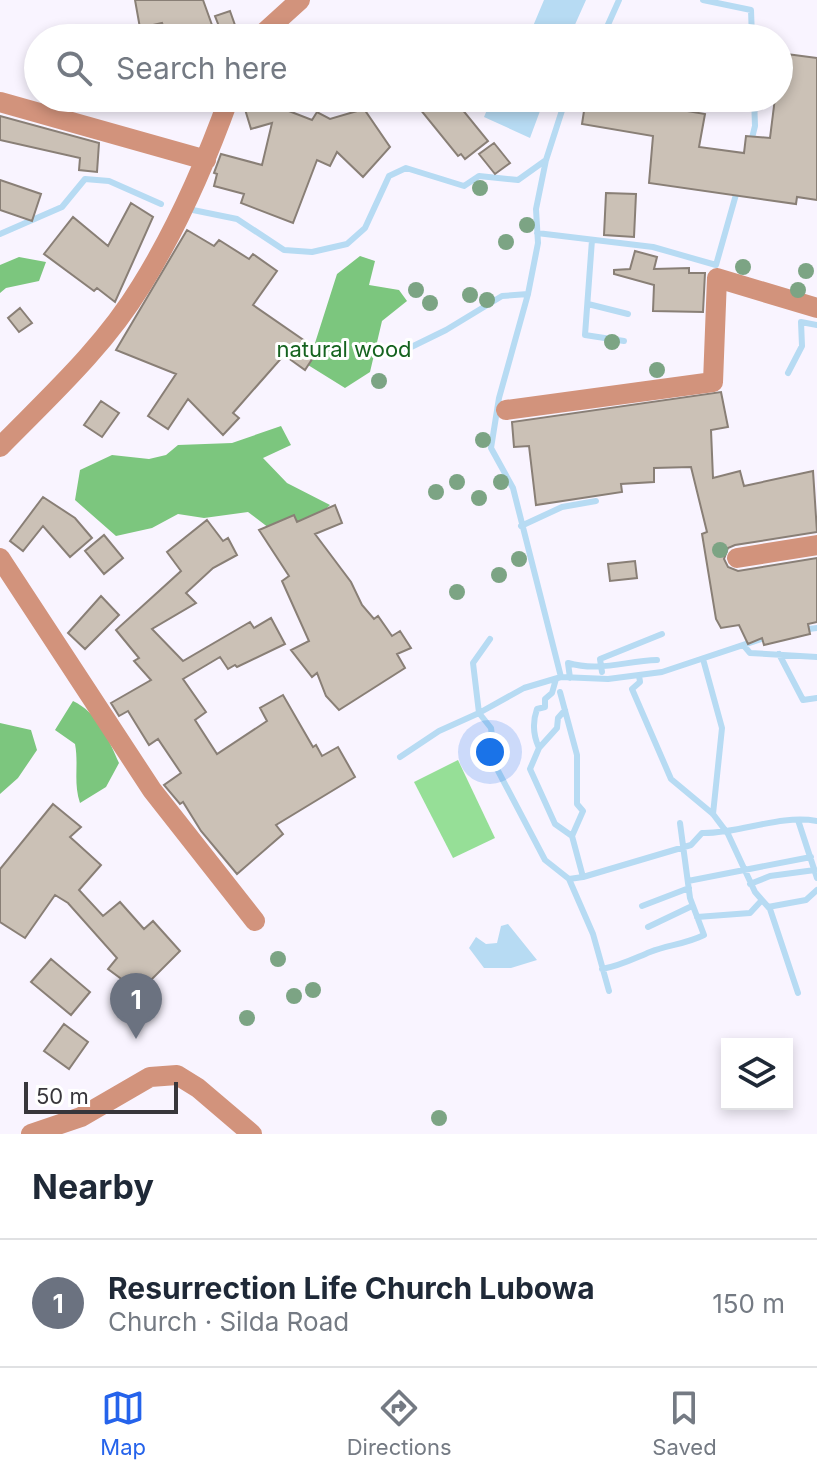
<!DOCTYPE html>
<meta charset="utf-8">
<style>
:root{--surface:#fff;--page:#f6f6f7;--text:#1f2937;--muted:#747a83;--line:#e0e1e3;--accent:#2563eb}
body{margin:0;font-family:Inter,sans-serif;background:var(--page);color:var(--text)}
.controls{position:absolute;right:24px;bottom:24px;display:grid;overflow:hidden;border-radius:0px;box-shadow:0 4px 12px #0003}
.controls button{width:72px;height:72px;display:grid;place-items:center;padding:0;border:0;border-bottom:2px solid var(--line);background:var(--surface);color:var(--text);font:40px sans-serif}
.scale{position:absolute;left:24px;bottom:20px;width:154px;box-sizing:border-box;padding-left:8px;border:4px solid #38363b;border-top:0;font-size:22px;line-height:28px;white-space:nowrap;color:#38363b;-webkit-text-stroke:6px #fff;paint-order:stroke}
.you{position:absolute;left:490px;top:752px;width:28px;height:28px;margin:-20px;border:6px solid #fff;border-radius:50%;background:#1a73e8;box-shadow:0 0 0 12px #1a73e833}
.badge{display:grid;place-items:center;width:52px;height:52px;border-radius:50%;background:var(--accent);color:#fff;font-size:26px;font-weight:700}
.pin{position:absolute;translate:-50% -66px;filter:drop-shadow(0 2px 4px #0008)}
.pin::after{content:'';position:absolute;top:42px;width:28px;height:24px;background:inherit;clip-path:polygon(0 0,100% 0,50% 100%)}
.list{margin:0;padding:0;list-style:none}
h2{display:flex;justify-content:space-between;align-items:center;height:104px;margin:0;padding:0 32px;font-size:34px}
h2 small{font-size:26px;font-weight:400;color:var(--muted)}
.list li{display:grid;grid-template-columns:52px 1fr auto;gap:24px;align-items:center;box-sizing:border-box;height:128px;padding:0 32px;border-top:2px solid var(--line)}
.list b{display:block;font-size:30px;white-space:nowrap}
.list p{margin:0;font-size:26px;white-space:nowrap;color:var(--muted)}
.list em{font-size:26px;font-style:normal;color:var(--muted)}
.icon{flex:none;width:44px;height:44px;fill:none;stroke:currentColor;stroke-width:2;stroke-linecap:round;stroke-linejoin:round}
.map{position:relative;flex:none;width:817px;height:1134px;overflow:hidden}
.search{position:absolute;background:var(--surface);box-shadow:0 4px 12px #0003;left:24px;right:24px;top:24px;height:88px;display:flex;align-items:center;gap:20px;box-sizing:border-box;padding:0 28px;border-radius:44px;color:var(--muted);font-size:30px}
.sheet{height:232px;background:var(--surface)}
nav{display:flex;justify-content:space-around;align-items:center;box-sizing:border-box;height:112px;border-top:2px solid var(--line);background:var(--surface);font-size:22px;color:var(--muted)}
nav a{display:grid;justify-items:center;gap:4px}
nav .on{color:var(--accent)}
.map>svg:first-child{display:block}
.green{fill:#96df97}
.forest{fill:#7cc67e}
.water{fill:#b7dbf3}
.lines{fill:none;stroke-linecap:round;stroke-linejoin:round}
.stream{stroke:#b7dbf3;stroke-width:6}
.building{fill:#cbc1b6;stroke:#897f76;stroke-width:2}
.minor{stroke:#d2937c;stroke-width:20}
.tree{fill:#7ca484}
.labels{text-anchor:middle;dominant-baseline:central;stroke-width:6;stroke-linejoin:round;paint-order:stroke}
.park-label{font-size:22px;fill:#15631f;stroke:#fff}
</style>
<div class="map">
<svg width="817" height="1134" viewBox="0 0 817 1134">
<rect width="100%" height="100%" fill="#f9f4ff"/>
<path class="green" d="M458,760l37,78 -42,20 -39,-76z"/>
<path class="forest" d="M360,256l15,5 -6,24 30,5 8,11 -25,20 -12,51 -25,16 -37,-23 29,-91z
M19,257l27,5 -7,19 -33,7 -6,5v-28z
M281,426l10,19 -28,13 24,25 43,22 -19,18 -42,5 -21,-16 -44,6 -26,-4 -26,14 -36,8 -41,-36 5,-30 32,-15 37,4 17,-4 12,-10 54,-2z
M73,701c24,11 36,39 46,62l-13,24 -26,16c-7,-21 -1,-38 -5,-59l-20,-14z
M0,723l31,7 6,20 -19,28 -18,16z"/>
<path class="water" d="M544,0h42l-17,38h-41z
M492,98h21l27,13 -10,27 -46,-21z
M508,924l29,36 -26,8h-27l-15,-20 7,-11 10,7 11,-1 4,-17z"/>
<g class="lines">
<path class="stream" d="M703,0l48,10 1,28
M602,38l17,-38
M566,98l-20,62 -10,49 2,34 -10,51 -29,104 -8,50 22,40 48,189 -37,11 -45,25 12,15 5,39 49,93 24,19 24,55 16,57
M751,142l4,-16 -1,-28
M188,209l49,10 47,31 28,2 35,-8 18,-16 24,-52 17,-8 58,18 15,-10 39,4 28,-20
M537,233l116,14 63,18 21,-74
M0,234l62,-27 23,-28 24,2 52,23
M592,240l-7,95 39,6
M588,304l40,10
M399,353l47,-23 56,-34 26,-2
M788,373l14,-27 -1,-24 16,3
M521,526l41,-19 34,-6
M801,630l16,-2
M745,647l5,6 67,4
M779,654l24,46 14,-2
M703,659l19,69 -9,86
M602,672l-2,-13 62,-25
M639,675l1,7 -8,7 39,90 42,35 15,20 27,58 15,17 28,84
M561,677l47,2 54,-7 105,-35
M570,678l-2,-15c32,9 57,-2 89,-3
M560,692l17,63v49l6,7 -11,25 11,41 -14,2
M565,710l-7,8 -1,10 -18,20 -9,21 25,55 17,12
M539,748c-6,-13 -7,-25 -2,-39l8,-2v-8l7,-6 4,-14
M400,757l39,-26 40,-18 -6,-50 17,-24
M798,820l19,58
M583,877l108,-32 11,-12c38,1 77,-19 115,-12
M688,881l123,-24
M750,884l20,-8 45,-6
M642,906l47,-18
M768,907l38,-7 11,-10
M697,917l53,-4 12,-13
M648,927l44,-21
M602,969c18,-3 31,-10 48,-17 18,-7 36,-8 54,-17l-14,-37 -10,-75"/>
</g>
<path class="building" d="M135,0h68l9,25 -44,13 -6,-15 -22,5z
M230,11l6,17 -14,6 -7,-18z
M779,53l38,5v142l-20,-3 -1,7 -147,-21 4,-47 -71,-12 4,-26h25l94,16 -6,33 45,6 2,-17 24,2 5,-40h4z
M411,98h42l35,43 -23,18 -4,-5 -3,2z
M263,101l49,19 5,-8 13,7 34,-10 26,38 -27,30 -26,-25 -7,14 -13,-6 -24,63 -52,-20 3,-9 -30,-8 3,-12 -3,-1 7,-19 41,11 10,-42 -21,6 -7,-23z
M0,116l99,27 -2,29 -18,-2 1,-12 -80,-18z
M494,143l16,20 -15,11 -16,-20z
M0,180l41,14 -9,27 -32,-11z
M606,193l30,1 -2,43 -30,-2z
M131,203l22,14 -38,85 -18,-14 -3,3 -50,-37 29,-37 35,29z
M187,230l27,16 5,-6 30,19 4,-5 24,17 -24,34 65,45 -13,20 -21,-15 -51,58 6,5 -16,17 -35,-36 -20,30 -20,-13 28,-42 -60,-24z
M635,251l22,6 -3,12 35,-1v5h16l-2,39 -50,-1 1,-26 -40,-11v-4l16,-1z
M20,308l12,15 -13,9 -11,-14z
M721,392l7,35 -17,3 2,48 27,-7 4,15 69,-15 4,61 -82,13 -7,3 -4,11 4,8 10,4 79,-13v64l-9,2 2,10 -46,11 -2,-7 -14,6 -9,-19 -18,3 -5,-9 -14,-85 5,-2 -16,-65 -37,1v14l-33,2 1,8 -86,13 -7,-59 -15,1 -2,-25z
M101,401l18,12 -17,24 -18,-12z
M43,497l32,21 17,20 -22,19 -27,-31 -20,25 -13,-10z
M335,505l7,18 -27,11 36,48 11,23 12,14 4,-3 14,20 8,-5 11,17 -14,6 8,14 -66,42 -13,-14 -9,-23 -5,4 -21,-27 18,-9 -27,-60 7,-5 -30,-46 35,-15 3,7z
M207,520l16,21 5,-3 9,17 -24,13 -27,25 10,10 -44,26 31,32 67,-39 4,6 17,-10 14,26 -48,23 -2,-2 -7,4 -8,-12 -37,22 23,33 -11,8 22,34 50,-33 -7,-13 23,-13 30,52 3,-2 6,11 16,-9 17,30 -79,48 7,9 -46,40 -36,-43 -18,-29 -3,2 -16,-19 17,-12 -23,-34 -9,6 -21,-34 -9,5 -8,-13 40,-23 -17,-19 5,-3 -23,-28 65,-59 -14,-19z
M104,535l19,23 -19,16 -19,-23z
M635,561l2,17 -27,3 -2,-17z
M101,596l18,19 -34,34 -17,-16z
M53,804l28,23 -11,10 31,28 -22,25 24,26 17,-14 24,27 9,-8 27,30 -41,41 -31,-23 9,-11 -49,-55 -13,-8 -30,43 -25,-16v-53z
M51,959l39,33 -19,23 -40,-33z
M64,1024l24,18 -19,27 -25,-18z"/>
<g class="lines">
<path class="minor" d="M258,38l42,-38
M0,102l206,58
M506,410l207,-28 4,-104 100,30
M0,447c49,-50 104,-100 141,-161 36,-58 65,-124 88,-188
M0,558l152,232 103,131
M737,558l80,-13
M31,1134l50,-17 69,-40 27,-2 21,13 54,46"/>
</g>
<g class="tree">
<circle cx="480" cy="188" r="8"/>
<circle cx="527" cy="225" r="8"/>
<circle cx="506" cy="242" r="8"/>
<circle cx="743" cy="267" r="8"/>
<circle cx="806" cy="271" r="8"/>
<circle cx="416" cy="290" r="8"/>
<circle cx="798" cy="290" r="8"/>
<circle cx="470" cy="295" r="8"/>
<circle cx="487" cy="300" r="8"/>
<circle cx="430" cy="303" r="8"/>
<circle cx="612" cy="342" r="8"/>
<circle cx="657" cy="370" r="8"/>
<circle cx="379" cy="381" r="8"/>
<circle cx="483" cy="440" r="8"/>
<circle cx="457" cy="482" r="8"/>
<circle cx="501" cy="482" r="8"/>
<circle cx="436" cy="492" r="8"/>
<circle cx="479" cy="498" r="8"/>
<circle cx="720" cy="550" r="8"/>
<circle cx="519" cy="559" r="8"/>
<circle cx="499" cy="575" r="8"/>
<circle cx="457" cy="592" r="8"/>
<circle cx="278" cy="959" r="8"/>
<circle cx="313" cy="990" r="8"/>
<circle cx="294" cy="996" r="8"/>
<circle cx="247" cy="1018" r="8"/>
<circle cx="439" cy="1118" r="8"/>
</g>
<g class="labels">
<g class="park-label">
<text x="344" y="349">natural wood</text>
</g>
</g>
</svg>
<div class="controls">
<button><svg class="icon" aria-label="layers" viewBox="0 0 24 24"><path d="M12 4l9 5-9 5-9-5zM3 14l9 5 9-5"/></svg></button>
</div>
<div class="scale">50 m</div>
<div class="you"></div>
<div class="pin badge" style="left:136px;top:1039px;background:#6b7280">1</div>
<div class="search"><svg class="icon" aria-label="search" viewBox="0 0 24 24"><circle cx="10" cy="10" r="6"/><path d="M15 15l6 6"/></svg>Search here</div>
</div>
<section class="sheet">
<h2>Nearby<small></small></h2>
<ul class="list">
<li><span class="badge" style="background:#6b7280">1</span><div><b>Resurrection Life Church Lubowa</b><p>Church · Silda Road</p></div><em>150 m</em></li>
</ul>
</section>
<nav>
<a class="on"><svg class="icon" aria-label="map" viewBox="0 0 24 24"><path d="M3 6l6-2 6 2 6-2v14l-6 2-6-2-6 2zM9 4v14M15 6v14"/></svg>Map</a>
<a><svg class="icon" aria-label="directions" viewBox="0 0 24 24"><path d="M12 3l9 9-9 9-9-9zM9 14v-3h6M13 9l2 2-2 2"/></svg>Directions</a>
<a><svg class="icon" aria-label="saved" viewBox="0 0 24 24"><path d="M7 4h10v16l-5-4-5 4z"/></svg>Saved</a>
</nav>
